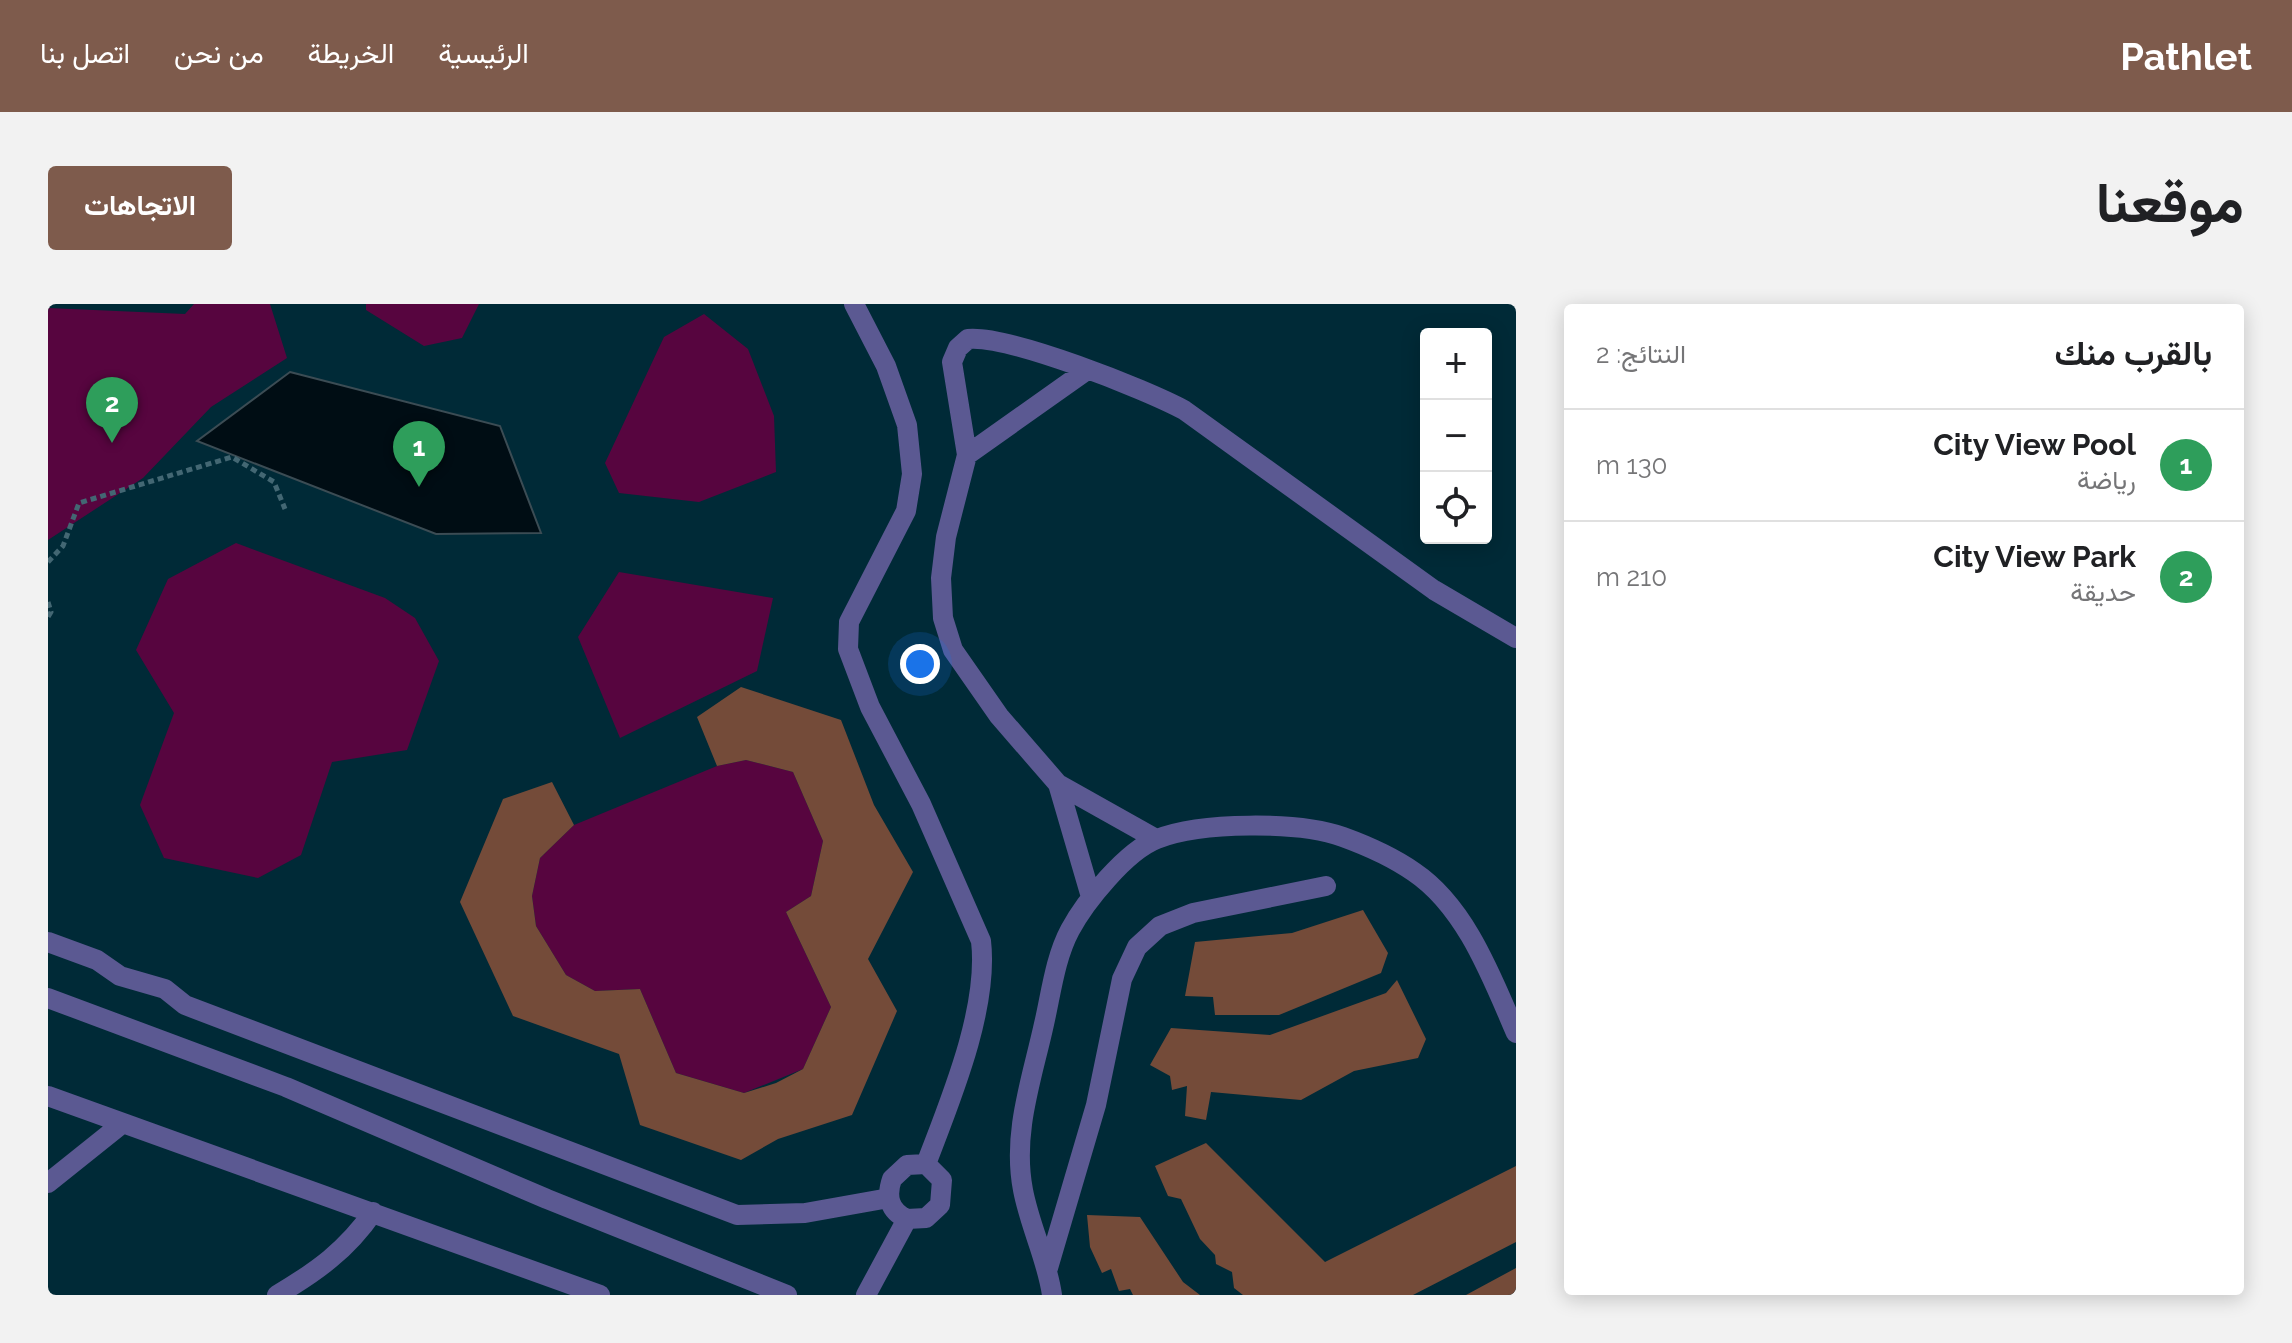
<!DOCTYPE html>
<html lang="ar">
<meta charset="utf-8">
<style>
:root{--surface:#fff;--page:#f2f2f2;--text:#202124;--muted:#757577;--line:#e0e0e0;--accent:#7e5b4c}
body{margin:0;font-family:Raleway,Vazirmatn,sans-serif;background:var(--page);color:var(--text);direction:rtl}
.controls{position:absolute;right:24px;top:24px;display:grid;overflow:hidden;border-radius:8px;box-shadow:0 4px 20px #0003}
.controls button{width:72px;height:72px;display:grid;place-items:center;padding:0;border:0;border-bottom:2px solid var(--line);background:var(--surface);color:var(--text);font:40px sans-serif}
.you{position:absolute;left:872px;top:360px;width:28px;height:28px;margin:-20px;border:6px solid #fff;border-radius:50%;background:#1a73e8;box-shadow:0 0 0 12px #1a73e833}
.badge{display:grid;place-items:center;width:52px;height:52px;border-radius:50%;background:var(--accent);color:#fff;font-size:26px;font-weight:700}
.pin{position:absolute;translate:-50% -66px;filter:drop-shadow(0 2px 4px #0008)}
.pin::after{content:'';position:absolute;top:42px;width:28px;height:24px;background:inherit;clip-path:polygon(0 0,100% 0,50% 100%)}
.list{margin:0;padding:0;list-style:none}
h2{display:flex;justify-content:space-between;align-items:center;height:104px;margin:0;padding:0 32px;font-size:34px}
h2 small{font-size:26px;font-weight:400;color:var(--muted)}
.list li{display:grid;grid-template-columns:52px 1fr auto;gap:24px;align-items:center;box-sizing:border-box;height:112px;padding:0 32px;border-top:2px solid var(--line)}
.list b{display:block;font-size:30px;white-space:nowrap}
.list p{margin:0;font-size:26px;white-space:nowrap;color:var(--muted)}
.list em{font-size:26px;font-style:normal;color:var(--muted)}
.icon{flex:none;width:44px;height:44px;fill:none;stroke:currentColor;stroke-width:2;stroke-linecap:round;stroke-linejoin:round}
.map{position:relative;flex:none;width:1468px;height:991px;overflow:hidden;direction:ltr;border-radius:8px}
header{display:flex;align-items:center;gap:48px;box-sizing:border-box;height:112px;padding:0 40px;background:var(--accent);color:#fff}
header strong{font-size:38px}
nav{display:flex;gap:44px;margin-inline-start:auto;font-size:28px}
.intro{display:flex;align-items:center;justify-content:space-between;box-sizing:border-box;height:192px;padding:0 48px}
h1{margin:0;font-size:56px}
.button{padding:20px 36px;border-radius:8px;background:var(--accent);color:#fff;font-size:28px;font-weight:700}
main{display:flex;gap:48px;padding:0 48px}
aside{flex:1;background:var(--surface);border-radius:8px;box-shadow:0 4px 20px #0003}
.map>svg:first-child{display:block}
.green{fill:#57053f}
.water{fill:#000d14;stroke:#3b4c54;stroke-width:2}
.building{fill:#744b39}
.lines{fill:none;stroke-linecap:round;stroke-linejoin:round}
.path{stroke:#436773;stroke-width:5;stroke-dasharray:6 4;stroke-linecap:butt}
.street{stroke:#5b5992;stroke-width:20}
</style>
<header>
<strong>Pathlet</strong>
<nav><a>الرئيسية</a><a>الخريطة</a><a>من نحن</a><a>اتصل بنا</a></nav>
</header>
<div class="intro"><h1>موقعنا</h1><a class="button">الاتجاهات</a></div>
<main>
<aside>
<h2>بالقرب منك<small>النتائج: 2</small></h2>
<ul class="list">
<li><span class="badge" style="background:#2e9e5b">1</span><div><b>City View Pool</b><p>رياضة</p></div><em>130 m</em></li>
<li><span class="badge" style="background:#2e9e5b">2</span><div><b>City View Park</b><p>حديقة</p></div><em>210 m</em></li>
</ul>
</aside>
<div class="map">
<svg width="1468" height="991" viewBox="0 0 1468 991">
<rect width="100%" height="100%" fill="#002a37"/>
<path class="green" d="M146,0h76l17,54 -76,49 -68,71 -95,62v-232l137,6z
M318,0h113l-17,34 -38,8 -58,-36z
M656,10l44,35 26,67 2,56 -77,30 -80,-9 -14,-30 59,-126z
M188,239l149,55 30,20 24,43 -32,89 -75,12 -31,93 -43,23 -94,-20 -24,-53 34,-92 -38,-63 32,-71z
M571,268l154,26 -16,73 -137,67 -42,-101z
M698,456l47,12 30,69 -12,55 -25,16 45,95 -28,62 -59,24 -68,-20 -36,-84 -45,2 -29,-16 -30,-49 -4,-30 8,-38 34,-33 143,-59z"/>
<path class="water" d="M242,68l210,54 41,107 -105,1 -239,-93z"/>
<path class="building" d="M693,383l100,33 33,85 39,67 -45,87 29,52 -45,104 -74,24 -37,21 -101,-35 -21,-71 -106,-38 -53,-114 43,-103 49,-17 22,43 -34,33 -8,38 4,30 30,49 29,16 45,-2 36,84 68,20 32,-10 27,-14 28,-62 -45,-95 25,-16 12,-55 -30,-69 -47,-12 -29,6 -20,-49z
M1315,606l25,43 -7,20 -102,42h-64l-2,-18 -28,-1 10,-54 97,-9z
M1349,676l29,59 -8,19 -64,13 -53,29 -90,-8 -5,28 -21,-4 2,-30 -15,4 -2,-14 -20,-11 21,-37 99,7 116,-42z
M1158,839l119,119 191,-96v76l-103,53h-170l-9,-7 -2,-16 -16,-8 -1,-9 -15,-16 -19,-40 -13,-3 -13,-30z
M1039,911l53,2 43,65 17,13h-67l-3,-6 -11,2 -8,-22 -9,4 -12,-26z
M1468,964v27h-50z"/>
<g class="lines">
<path class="path" d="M0,258l15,-16 16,-43 153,-46 42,25 11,27
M0,298l3,10 -3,5"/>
<path class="street" d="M806,0l32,62 21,59 5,49 -6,37 -57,111 -1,27 22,58 51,97 60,137c8,68 -31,160 -55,223
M919,151l120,-85
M1010,480l33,113
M1108,535l-98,-55 -59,-68 -46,-66 -10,-32 -2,-40 5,-41 21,-82 -15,-93 6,-14 10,-9c41,-4 177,50 216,71l250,180 82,48
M0,638l49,18 23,16 45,13 20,16 552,210 68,-2 84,-15
M0,694l238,89 261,112 240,96
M0,792l552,199
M0,879l75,-60
M1000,964l48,-163 26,-126 15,-32 23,-21 33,-13 133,-27
M229,991c39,-23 70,-45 96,-83
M818,991l41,-76 19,-1 14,-13 2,-25 -16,-16 -19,1 -15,14c-6,17 -3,32 15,40
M1004,991c-5,-36 -22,-68 -29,-105 -11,-57 9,-111 21,-166 7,-30 11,-66 26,-94 15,-28 56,-79 87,-91 43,-17 142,-18 186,-2 22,8 51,21 71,35 52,35 78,106 102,161"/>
</g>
</svg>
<div class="controls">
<button>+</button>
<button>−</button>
<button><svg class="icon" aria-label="locate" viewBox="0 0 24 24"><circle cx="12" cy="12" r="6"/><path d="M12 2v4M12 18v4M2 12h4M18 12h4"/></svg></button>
</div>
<div class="you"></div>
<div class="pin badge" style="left:371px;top:183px;background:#2e9e5b">1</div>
<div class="pin badge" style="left:64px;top:139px;background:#2e9e5b">2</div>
</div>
</main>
